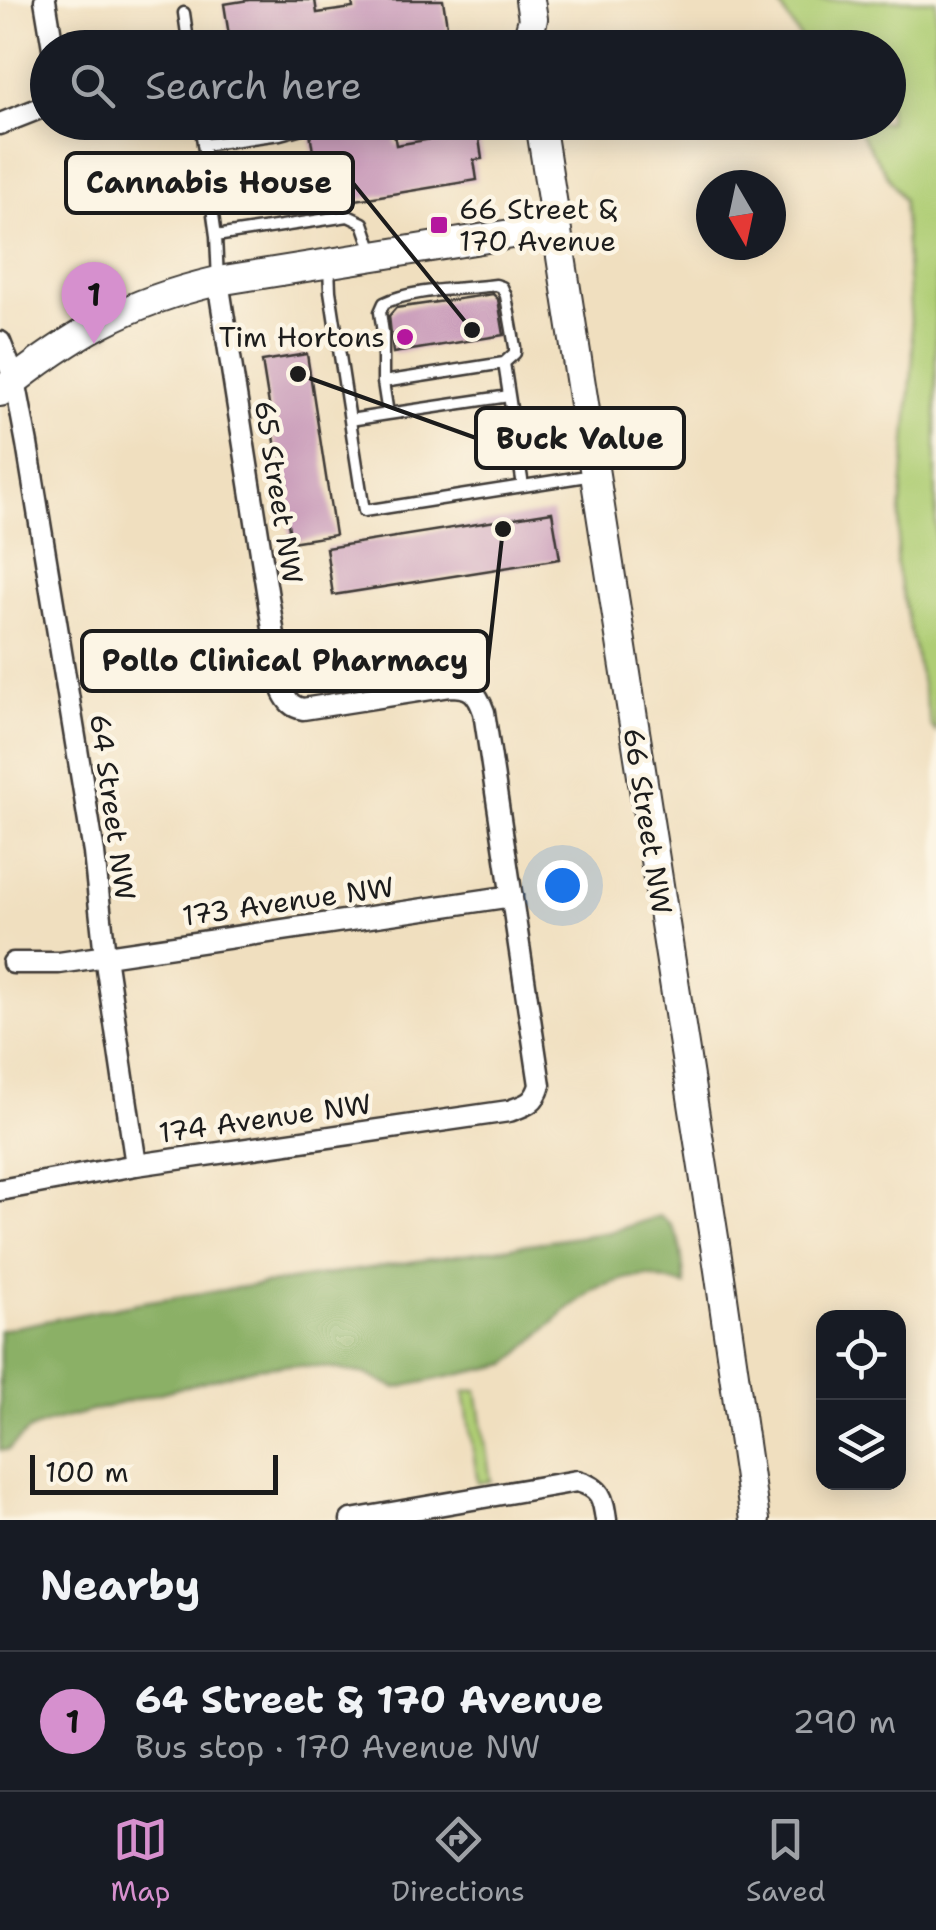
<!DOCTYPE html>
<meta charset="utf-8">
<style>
:root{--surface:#171b24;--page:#242831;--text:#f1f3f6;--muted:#9ea1a6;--line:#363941;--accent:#d690ce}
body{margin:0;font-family:"Shantell Sans",sans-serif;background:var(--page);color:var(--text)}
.controls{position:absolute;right:30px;bottom:30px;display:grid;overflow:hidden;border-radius:20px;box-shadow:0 5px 25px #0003}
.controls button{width:90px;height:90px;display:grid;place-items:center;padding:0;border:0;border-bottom:2px solid var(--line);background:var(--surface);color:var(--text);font:50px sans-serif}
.compass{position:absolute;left:696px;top:170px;width:90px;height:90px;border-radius:50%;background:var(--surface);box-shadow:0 5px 25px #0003;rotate:171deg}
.scale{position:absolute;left:30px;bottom:25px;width:248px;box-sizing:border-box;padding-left:10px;border:5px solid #1c1c1c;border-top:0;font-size:28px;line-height:35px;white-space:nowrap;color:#1c1c1c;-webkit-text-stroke:8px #fcf5e5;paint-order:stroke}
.you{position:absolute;left:562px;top:885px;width:35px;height:35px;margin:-25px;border:8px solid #fff;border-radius:50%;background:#1a73e8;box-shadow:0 0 0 15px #1a73e833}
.badge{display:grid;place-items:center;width:65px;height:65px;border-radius:50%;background:var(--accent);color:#111;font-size:32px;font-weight:700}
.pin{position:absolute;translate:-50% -82px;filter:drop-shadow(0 2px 5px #0008)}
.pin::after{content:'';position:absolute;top:52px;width:35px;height:30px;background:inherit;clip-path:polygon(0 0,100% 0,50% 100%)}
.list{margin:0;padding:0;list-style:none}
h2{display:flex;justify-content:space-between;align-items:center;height:130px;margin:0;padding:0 40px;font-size:42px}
h2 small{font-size:32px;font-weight:400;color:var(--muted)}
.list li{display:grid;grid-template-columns:65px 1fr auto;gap:30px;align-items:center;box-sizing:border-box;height:140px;padding:0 40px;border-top:2px solid var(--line)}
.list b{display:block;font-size:38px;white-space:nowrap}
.list p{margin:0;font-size:32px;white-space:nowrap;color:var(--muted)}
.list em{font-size:32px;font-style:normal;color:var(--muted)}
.icon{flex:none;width:55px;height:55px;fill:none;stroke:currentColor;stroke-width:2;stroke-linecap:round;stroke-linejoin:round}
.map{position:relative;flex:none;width:936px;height:1520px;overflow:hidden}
.search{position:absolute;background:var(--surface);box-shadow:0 5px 25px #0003;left:30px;right:30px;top:30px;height:110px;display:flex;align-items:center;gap:25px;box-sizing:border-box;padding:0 35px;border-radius:55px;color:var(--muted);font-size:38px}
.sheet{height:270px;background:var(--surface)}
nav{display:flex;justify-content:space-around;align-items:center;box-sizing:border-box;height:140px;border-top:2px solid var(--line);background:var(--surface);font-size:28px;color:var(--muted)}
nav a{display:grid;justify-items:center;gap:5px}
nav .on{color:var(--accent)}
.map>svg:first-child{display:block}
.green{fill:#afcd74;stroke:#667448;stroke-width:2.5}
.forest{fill:#8bb066;stroke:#546641;stroke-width:2.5}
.building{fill:#cb9fbb}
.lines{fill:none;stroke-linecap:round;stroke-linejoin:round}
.lane-casing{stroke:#3c3934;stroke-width:15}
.street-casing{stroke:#3c3934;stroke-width:25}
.secondary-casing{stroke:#3c3934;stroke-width:32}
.lane{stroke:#fff;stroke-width:10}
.street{stroke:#fff;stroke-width:20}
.secondary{stroke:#fff;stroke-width:28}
.poi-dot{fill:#b5179e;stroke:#fcf5e5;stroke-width:4}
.labels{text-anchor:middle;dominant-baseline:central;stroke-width:9;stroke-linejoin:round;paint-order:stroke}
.poi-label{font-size:28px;fill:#1c1c1c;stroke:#fcf5e5;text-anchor:start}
.street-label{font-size:28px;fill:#1c1c1c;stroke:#fcf5e5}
.leader{fill:none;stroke:#1c1c1c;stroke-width:4}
.callout-dot{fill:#1c1c1c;stroke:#fcf5e5;stroke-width:4}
.callout{fill:#fcf5e5;stroke:#1c1c1c;stroke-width:4}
.callout-label{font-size:30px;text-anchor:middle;font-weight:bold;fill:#1c1c1c}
</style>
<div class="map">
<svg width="936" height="1520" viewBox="0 0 936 1520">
<rect width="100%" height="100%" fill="#fcf5e5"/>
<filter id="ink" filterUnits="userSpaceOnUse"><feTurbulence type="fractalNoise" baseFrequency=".01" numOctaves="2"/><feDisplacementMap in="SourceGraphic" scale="20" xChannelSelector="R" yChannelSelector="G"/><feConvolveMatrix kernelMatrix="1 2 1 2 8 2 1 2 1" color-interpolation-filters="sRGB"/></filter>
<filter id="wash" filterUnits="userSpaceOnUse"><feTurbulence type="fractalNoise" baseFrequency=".0048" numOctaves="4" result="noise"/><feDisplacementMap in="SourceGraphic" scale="40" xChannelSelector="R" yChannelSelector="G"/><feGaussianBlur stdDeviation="2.25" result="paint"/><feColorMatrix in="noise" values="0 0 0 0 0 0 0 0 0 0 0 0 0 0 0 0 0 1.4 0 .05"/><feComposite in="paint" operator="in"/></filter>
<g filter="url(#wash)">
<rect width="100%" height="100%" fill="#f0dfbf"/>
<path class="green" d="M781,0h155v732l-5,-6 -35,-161 17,-209 -10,-156 -49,-77 34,-1v-74l-82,-1 -26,-41z
M477,1390l14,91 -13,2 -14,-91z"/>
<path class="forest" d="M659,1216c25,10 22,45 26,69l-36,-9 -21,2 -31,10 -27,19 -62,57 -112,24 -31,-14 -42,-7 -36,-2 -32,3 -205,54 -21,8 -21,20h-8v-120l143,-28 467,-70z"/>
<g id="blocks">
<path class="building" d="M249,0h66l2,13 36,-5 -1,-8h91l5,32 -9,2 2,9 -29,5h-181l-7,-44z
M313,122h79l4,23 82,-14 4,28 -8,1 3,20 -218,36 -4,-25 -7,2 -4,-24 70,-11 -4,-26z
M493,294l5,5 6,36 -111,18 -4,-37 7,-8z
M307,354l28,181 -44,7 -29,-181z
M552,512l8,47 -227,36 -7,-47z"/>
</g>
</g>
<g filter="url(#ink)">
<use href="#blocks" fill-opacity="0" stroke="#3c3934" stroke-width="2.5"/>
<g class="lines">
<g class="lane-casing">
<path id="lane" d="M184,13l5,35
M200,122l16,114
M280,134l22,-6 2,-6
M203,145l77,-11 2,-12
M329,267l1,24 34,220 229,-36
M218,281l-2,-45 132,-20 15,7 11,32
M383,382v-49l-3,-21 4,-9c33,-15 76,-13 112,-18l6,2 4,9 9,51v6l-11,10
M388,414l121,-18
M350,420l38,-6 -5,-32 121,-19 19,123"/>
</g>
<g class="street-casing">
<path id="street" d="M45,0l8,48
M0,124l48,-19
M0,342l15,38 12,64 67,409 11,103 31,209
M13,963h46l453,-67
M0,1190l136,-25 373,-54c17,-6 26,-8 31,-26l-56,-373c-7,-20 -13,-26 -34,-26l-147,23c-11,-2 -15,-7 -20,-17l-65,-411
M351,1520l226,-39c24,7 26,16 29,39"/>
</g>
<g class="secondary-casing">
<path id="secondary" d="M530,48l-2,-11 5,-18 -3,-19
M540,122l179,1148 36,250
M0,392c72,-58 127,-90 218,-111l337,-54"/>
</g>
<use href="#lane" class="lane"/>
<use href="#street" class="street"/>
<use href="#secondary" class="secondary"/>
</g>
</g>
<g class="poi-dot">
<rect x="429" y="215" width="20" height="20" rx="5"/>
<circle cx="405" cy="337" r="10"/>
</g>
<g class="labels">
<g class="poi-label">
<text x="459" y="209">66 Street &amp;<tspan x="459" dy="32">170 Avenue</tspan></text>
<text x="385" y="337" text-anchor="end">Tim Hortons</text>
</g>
<g class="street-label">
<text transform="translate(279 492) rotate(81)">65 Street NW</text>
<text transform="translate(113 807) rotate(82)">64 Street NW</text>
<text transform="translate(648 821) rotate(81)">66 Street NW</text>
<text transform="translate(288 901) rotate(-8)">173 Avenue NW</text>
<text transform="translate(265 1118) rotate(-8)">174 Avenue NW</text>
</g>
</g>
<path class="leader" d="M472 330L353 183M298 374L476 438M503 529L488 661"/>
<g class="callout-dot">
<circle cx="472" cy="330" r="10"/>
<circle cx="298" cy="374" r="10"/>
<circle cx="503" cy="529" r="10"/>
</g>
<g class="callout">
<rect x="66" y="153" width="287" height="60" rx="10"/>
<rect x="476" y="408" width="208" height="60" rx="10"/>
<rect x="82" y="631" width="406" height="60" rx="10"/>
</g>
<g class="callout-label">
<text x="209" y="193">Cannabis House</text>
<text x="580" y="449">Buck Value</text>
<text x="285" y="671">Pollo Clinical Pharmacy</text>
</g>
</svg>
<div class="controls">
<button><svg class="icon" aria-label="locate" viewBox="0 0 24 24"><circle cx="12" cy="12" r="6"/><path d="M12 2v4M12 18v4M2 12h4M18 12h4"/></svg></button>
<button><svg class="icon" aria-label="layers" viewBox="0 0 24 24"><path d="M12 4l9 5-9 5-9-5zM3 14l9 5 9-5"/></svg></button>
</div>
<svg class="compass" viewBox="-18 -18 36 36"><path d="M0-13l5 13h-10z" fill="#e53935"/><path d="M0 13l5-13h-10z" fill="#9ea1a6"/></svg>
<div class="scale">100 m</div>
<div class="you"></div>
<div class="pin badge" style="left:94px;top:344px">1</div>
<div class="search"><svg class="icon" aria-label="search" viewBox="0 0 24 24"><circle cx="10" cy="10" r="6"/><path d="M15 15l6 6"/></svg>Search here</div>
</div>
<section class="sheet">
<h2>Nearby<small></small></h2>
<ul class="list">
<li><span class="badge">1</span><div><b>64 Street &amp; 170 Avenue</b><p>Bus stop · 170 Avenue NW</p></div><em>290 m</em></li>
</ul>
</section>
<nav>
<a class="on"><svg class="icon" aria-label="map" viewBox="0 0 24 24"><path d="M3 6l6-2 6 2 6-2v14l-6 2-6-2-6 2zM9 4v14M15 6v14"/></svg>Map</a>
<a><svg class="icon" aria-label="directions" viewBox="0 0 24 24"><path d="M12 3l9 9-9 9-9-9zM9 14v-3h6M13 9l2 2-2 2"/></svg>Directions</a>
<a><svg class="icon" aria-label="saved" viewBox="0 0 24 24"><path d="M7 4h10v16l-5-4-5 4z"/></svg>Saved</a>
</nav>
